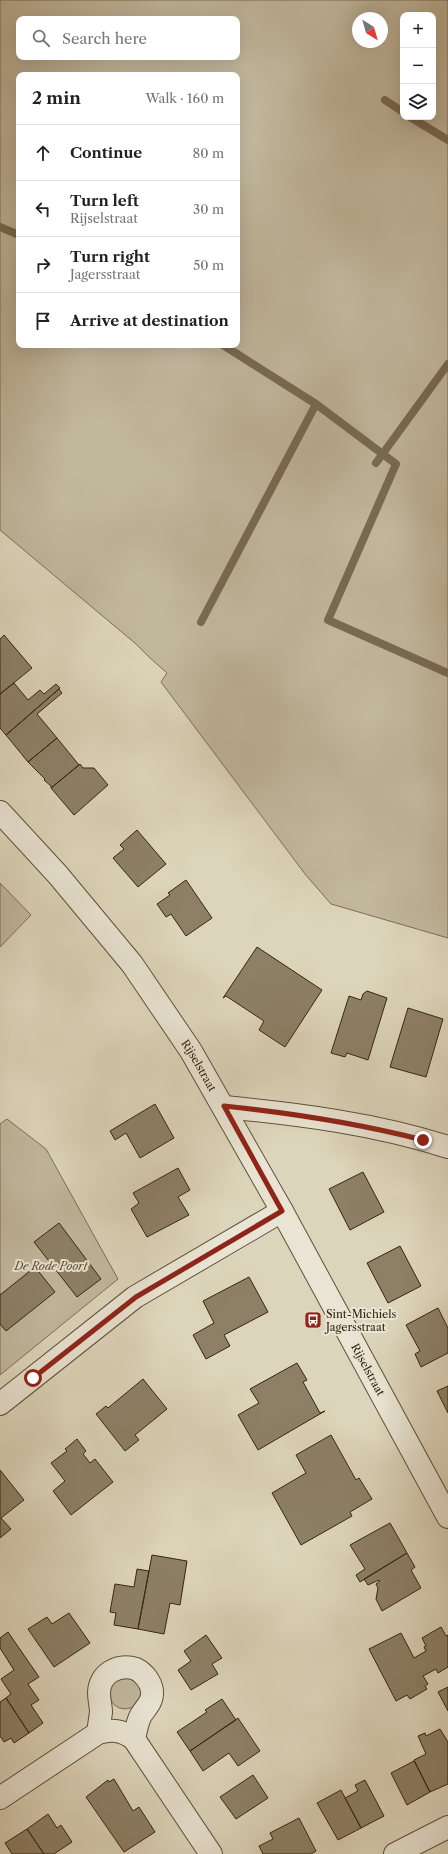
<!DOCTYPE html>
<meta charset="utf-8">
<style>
:root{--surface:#fff;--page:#f6f6f6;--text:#202124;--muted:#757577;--line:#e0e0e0}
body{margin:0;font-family:"Libre Caslon Text",serif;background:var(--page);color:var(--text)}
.controls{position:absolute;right:12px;top:12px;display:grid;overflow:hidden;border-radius:8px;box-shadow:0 4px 16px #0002}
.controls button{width:36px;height:36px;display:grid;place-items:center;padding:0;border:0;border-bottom:1px solid var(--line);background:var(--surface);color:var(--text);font:20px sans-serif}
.compass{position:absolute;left:352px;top:12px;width:36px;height:36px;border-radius:50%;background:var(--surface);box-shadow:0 4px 16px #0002;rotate:143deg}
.stop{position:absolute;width:12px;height:12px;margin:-9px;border:3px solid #8f2418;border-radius:50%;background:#fff}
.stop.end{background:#8f2418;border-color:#fff;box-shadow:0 1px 4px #0008}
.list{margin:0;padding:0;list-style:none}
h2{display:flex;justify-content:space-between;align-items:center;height:52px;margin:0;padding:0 16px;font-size:17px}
h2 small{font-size:13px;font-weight:400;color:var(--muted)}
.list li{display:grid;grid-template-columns:26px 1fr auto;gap:12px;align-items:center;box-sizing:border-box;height:56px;padding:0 16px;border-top:1px solid var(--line)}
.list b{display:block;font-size:15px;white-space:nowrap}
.list p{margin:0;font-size:13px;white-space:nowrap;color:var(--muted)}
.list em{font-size:13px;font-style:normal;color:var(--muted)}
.icon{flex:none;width:22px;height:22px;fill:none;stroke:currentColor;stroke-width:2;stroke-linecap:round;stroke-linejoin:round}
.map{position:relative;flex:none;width:448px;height:1854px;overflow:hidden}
.search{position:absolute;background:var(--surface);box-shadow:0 4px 16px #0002;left:16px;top:16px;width:224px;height:44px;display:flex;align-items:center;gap:10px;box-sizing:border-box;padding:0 14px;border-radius:8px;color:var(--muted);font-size:15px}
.panel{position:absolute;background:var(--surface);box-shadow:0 4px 16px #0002;left:16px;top:72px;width:224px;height:276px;border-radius:8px}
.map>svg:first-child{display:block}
.green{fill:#c1b79d;stroke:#7c6e55;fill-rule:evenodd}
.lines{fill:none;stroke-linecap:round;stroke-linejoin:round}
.stream{stroke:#786a52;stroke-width:8}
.building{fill:#8d8067;stroke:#36240d}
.minor-casing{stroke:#605038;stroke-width:24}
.minor{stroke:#e9e4d3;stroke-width:22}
.route{stroke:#8f2418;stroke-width:5}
.labels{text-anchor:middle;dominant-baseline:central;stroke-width:4;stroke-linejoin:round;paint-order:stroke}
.street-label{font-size:11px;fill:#36240d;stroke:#e9e4d3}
.park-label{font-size:11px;font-style:italic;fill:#594931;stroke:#e9e4d3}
.poi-label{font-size:11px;fill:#36240d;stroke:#e9e4d3;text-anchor:start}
</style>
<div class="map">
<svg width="448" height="1854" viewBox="0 0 448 1854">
<rect width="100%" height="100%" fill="#ddd5bb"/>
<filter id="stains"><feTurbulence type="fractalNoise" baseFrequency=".005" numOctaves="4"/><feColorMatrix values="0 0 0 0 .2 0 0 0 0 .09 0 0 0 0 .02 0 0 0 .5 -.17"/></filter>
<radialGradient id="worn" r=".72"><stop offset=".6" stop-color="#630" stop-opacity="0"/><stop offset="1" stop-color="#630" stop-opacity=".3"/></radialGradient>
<path class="green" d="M0,0h448v938l-117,-34 -26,-30 -144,-192 6,-9 -17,-15 -14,-14 -136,-114zM403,15h30v102h-30zM358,18h24v24h-24zM19,19h218v38h-218zM19,75h218v270h-218z
M0,883l31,32 -31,32z
M7,1119l39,30 72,130 -118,96v-251z
M109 1693a16 16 0 1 1 32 0a16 16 0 1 1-32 0Z"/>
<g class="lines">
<path class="stream" d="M385,100l18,12
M410,117l38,23
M0,227l19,8
M223,345l93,59
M376,463l72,-99
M201,622l115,-218 80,60 -68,156 120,53"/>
</g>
<path class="building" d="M4,635l28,33 -32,26v-55z
M14,683l14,17 12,-10 4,4 12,-10 4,4 -54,47 -6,-7v-34z
M59,689l3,4 -25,21 20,24 -29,24 -22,-27z
M57,738l22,27 -28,23v-2l-7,-6 1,-1 -17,-17z
M80,764l3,4h11l14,17 -34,30 -23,-27z
M137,830l29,34 -28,23 -25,-29 11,-9 -4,-4z
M186,880l26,38 -26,18 -15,-22 -5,3 -9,-13 13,-9 -2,-2z
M257,947l65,43 -37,57 -26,-17 5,-9 -38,-25 -3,2z
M367,991l20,7 -19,62 -21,-7 -2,4 -14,-4 18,-57 12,4 2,-6z
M408,1008l35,11 -17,58 -36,-10z
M155,1104l19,34 -34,20 -14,-25 -11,7 -5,-9z
M178,1168l12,22 -12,7 11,18 -42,22 -16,-28 8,-6 -6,-10z
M363,1172l21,40 -34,18 -21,-41z
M59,1223l42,56 -24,18 -43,-55z
M400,1246l21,40 -33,17 -21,-40z
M35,1267l20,25 -49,39 -6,-7v-29z
M249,1277l19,35 -44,23 6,11 -24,13 -13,-24 21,-12 -11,-22z
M438,1308l10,20v25l-27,14 -6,-13 5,-3 -14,-26z
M297,1363l10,17 -4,2 17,31 5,-2 -67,39 -20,-35 21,-12 -9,-14z
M143,1379l24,30 -32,26 4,5 -14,11 -29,-37 10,-8 2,2z
M448,1386v27l-11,-22z
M331,1435l25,45 3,-2 13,21 -22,13 2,4 -51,29 -29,-52 34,-20 -10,-18z
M77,1439l9,12 -3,3 7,9 5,-4 18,23 -42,33 -18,-24 12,-10 -14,-18 16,-12 -2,-2z
M0,1470l24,30 -23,18 10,11 -11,9z
M390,1523l17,30 -47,29 -4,-7 9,-6 -15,-24z
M407,1553l8,14 -4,3 10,18 -39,23 -6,-12 2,-11 -2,-4 4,-3 -1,-1 -11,5 -4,-6z
M152,1555l35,6 -7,44 -10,-2 -6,31 -26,-5z
M137,1569l12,2 -11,58 -24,-4 2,-12 -6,-1 5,-28 19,3z
M69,1613l21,30 -36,24 -26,-38 19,-12 5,7z
M441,1627l5,9 2,-1v32l-10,6 -2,-4 -13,7 5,8 -3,2 2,3 -17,10 -3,-4 -11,6 -27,-52 32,-16 13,25 12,-7 -2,-4 2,-1 -4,-8z
M8,1632l31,45 -11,7 11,16 -8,5 12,18 -14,10 -23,-35 5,-4 -10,-15 13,-9 -14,-22v-10z
M206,1635l16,23 -10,6 6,10 -27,16 -13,-20 13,-9 -7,-10z
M448,1687v24l-10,-19z
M6,1698l23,35 -15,10 -3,-5 -7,4 -4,-6v-34z
M222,1699l14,21 -46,31 -13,-19 30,-20 -2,-2z
M238,1718l22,33 -22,15 -9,-13 -26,18 -13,-20z
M440,1729l8,13v42l-18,8 -16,-32 12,-6 -8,-18 7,-3 1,3z
M414,1761l16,31 -23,13 -16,-32z
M253,1775l15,23 -32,21 -16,-22z
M114,1779l19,32 6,-4 16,25 -31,20 -38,-55 22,-17 1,2z
M365,1780l19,36 -23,12 -16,-30 13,-7 -3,-6z
M341,1790l20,38 -23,12 -21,-37z
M48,1814l9,14 4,-3 11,17 -18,12h-10l-17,-25z
M299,1818l17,33 -5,3h-48l-4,-8 14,-7 -3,-6z
M27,1829l17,25h-32l-7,-11z"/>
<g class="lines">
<g class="minor-casing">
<g id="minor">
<path id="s1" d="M0,812l58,63 74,89 59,87 91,160 166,306"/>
<path d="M224,1107c75,7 152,17 224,40"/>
<path d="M0,1404l135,-107 147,-86"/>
<path d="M98,1733c1,-7 2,-14 3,-21 0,-6 -2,-12 -2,-19 0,-19 19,-30 37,-24 8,4 15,13 16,22 1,11 -6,16 -11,24 -4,7 -5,16 -7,24"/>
<path d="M0,1798l98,-65c14,-4 24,-3 36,6l77,115"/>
<path d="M395,1854l53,-27"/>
</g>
</g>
<use href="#minor" class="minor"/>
</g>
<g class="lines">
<path class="route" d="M33,1378l103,-81 146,-86 -58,-105c67,7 133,17 199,34"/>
</g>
<defs>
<g id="bus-square" transform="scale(0.9)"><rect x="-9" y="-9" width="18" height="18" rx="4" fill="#8f2418" stroke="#e9e4d3"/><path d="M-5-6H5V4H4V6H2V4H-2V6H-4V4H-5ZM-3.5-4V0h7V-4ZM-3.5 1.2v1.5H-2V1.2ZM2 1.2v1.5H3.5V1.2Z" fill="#fff"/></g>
</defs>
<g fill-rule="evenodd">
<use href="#bus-square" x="313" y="1320"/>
</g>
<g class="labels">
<g class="street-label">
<text stroke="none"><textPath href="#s1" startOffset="323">Rijselstraat</textPath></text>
<text stroke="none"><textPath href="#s1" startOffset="671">Rijselstraat</textPath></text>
</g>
<g class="park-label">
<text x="51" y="1266">De Rode Poort</text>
</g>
<g class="poi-label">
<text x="326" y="1314">Sint-Michiels<tspan x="326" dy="13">Jagersstraat</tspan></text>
</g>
</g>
<rect width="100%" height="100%" filter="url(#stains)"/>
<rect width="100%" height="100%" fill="url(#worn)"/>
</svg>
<div class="controls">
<button>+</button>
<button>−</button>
<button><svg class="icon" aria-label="layers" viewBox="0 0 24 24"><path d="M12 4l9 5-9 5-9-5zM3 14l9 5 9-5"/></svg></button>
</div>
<svg class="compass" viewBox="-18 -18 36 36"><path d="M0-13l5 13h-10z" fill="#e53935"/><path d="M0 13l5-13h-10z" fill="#757577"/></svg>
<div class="stop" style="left:33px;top:1378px"></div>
<div class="stop end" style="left:423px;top:1140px"></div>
<div class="search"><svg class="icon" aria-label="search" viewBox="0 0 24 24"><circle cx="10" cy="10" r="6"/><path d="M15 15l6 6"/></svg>Search here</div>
<section class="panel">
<h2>2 min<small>Walk · 160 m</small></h2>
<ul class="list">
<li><svg class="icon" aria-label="ahead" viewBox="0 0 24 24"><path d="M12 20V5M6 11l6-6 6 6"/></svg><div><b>Continue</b></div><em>80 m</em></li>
<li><svg class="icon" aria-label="left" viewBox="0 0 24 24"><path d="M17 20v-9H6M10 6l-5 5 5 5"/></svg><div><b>Turn left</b><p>Rijselstraat</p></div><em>30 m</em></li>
<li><svg class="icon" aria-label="right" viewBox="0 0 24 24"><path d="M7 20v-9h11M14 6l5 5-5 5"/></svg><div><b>Turn right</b><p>Jagersstraat</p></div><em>50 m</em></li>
<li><svg class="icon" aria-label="arrive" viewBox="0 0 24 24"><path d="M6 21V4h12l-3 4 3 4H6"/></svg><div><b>Arrive at destination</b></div></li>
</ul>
</section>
</div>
